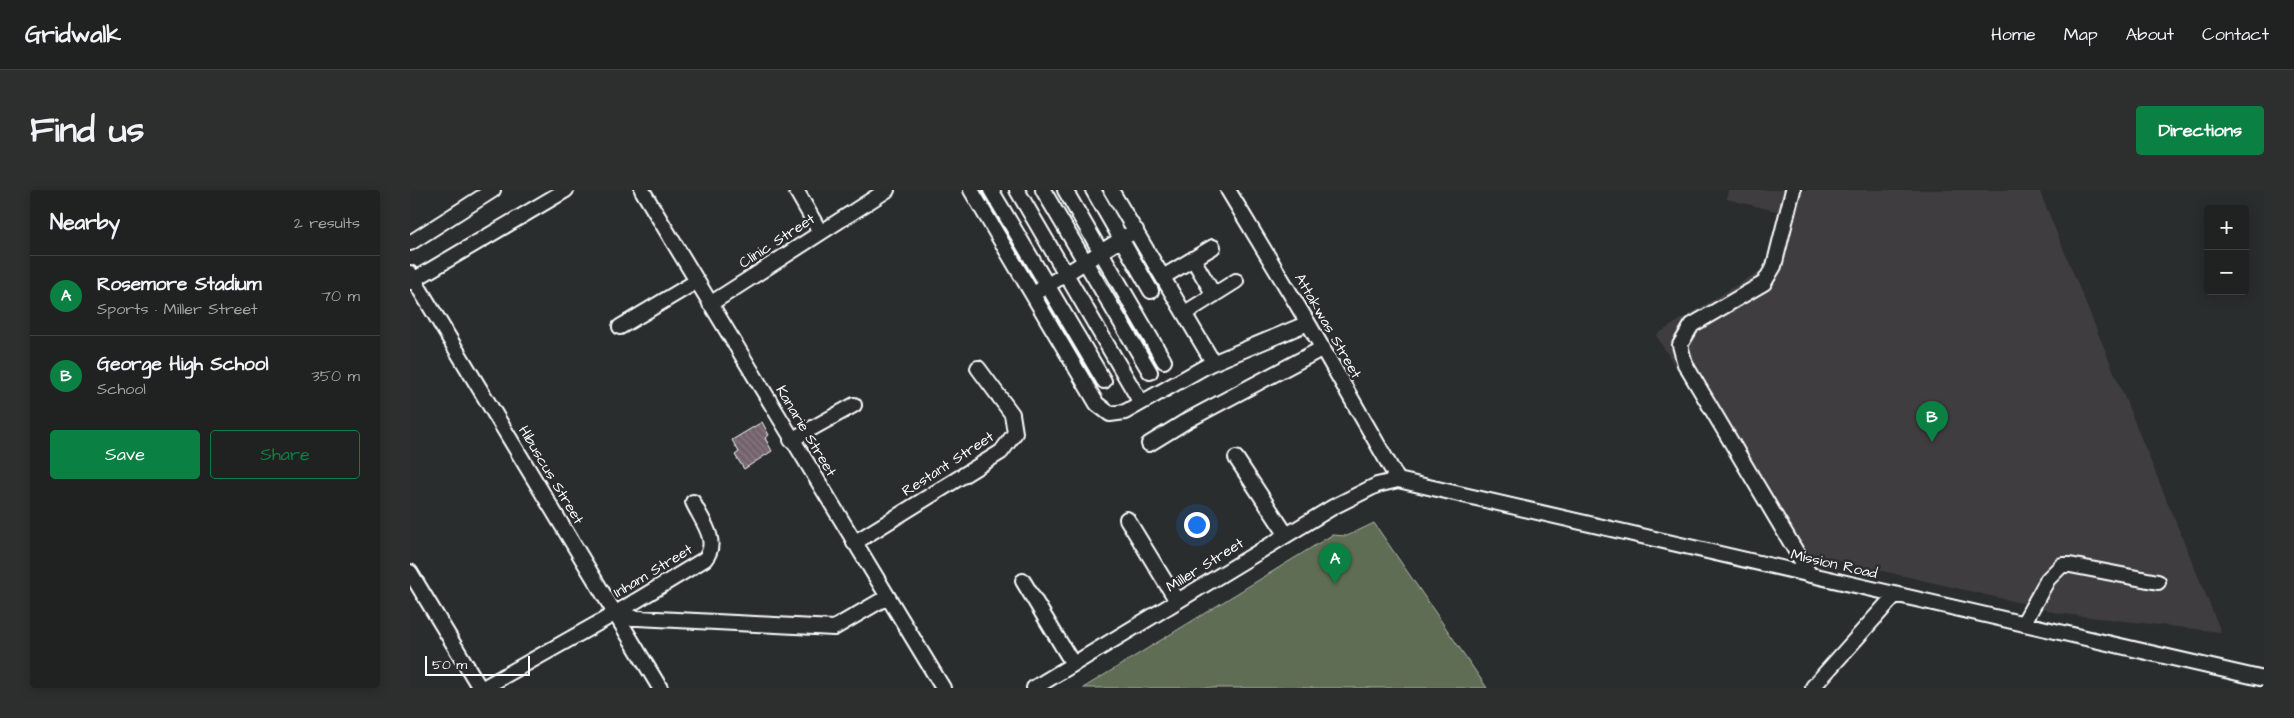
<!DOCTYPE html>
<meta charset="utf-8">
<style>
:root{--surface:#202222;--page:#2d2f2f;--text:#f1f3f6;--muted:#a2a4a5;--line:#3d3f40;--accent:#0b8043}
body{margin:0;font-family:"Architects Daughter",sans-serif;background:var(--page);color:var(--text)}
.controls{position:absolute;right:15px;top:15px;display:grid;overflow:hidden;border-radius:5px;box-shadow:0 2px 12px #0003}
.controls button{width:45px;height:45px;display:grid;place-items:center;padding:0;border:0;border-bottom:1px solid var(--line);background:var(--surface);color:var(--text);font:25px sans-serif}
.scale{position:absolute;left:15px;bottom:12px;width:105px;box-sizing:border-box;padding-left:5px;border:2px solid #fff;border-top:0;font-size:14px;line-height:18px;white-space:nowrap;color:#fff;-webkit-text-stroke:4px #2a2d2e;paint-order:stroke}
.you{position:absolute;left:786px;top:334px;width:18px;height:18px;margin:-12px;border:4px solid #fff;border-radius:50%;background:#1a73e8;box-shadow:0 0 0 8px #1a73e833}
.badge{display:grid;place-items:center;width:32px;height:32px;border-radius:50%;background:var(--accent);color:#fff;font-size:16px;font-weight:700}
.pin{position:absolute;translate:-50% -41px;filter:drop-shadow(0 1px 2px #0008)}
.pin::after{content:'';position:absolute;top:26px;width:18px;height:15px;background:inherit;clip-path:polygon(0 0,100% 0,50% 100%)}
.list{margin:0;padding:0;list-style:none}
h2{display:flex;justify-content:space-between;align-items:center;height:65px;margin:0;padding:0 20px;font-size:21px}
h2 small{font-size:16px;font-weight:400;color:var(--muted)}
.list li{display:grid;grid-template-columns:32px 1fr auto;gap:15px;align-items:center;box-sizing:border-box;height:80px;padding:0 20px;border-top:1px solid var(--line)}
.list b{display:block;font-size:19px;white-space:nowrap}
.list p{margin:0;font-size:16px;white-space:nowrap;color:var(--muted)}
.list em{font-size:16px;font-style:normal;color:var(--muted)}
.actions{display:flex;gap:10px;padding:15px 20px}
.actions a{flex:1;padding:11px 0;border:1px solid var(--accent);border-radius:5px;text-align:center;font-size:18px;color:var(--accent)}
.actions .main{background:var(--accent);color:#fff}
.map{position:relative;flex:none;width:1854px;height:498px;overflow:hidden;border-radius:5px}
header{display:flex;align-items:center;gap:30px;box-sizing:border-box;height:70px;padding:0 25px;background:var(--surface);border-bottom:1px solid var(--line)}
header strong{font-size:24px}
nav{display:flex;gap:28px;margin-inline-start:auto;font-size:18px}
.intro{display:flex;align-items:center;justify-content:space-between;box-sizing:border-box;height:120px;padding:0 30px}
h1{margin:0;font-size:35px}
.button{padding:12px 22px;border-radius:5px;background:var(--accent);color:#fff;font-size:18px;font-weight:700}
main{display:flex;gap:30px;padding:0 30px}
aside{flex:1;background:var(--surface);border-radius:5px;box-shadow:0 2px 12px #0003}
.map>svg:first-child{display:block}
.built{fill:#403d41}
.garden{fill:#616d54;stroke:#b0b6aa}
.building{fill:url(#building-back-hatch);stroke:#fff}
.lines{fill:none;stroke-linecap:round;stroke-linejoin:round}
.minor-casing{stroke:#fff;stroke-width:18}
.minor{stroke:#2a2d2e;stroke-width:14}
.labels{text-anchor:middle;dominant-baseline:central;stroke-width:5;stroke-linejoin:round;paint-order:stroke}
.street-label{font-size:15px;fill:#fff;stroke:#2a2d2e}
</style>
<header>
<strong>Gridwalk</strong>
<nav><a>Home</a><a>Map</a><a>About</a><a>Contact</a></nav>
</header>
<div class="intro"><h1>Find us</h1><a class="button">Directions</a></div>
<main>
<aside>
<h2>Nearby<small>2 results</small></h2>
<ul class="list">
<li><span class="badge">A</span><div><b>Rosemore Stadium</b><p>Sports · Miller Street</p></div><em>70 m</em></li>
<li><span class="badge">B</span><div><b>George High School</b><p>School</p></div><em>350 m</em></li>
</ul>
<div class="actions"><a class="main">Save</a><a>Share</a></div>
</aside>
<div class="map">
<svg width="1854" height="498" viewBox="0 0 1854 498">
<defs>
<pattern id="building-back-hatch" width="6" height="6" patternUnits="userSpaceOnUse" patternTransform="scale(1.25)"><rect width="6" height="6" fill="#73626c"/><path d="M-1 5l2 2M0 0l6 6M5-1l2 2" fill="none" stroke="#887a82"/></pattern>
</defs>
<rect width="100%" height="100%" fill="#2a2d2e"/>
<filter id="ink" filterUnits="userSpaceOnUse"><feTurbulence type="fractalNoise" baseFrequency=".02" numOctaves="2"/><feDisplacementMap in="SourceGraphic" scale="10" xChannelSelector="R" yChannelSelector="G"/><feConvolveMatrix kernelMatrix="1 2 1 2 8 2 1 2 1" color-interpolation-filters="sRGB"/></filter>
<g filter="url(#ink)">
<path class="built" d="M1318,0h311l182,442 -165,-19 -13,-5 -256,-59 -131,-214 112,-69 12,-54 -53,-13z"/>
<path class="garden" d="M964,333l113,165h-404l249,-153 15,1z"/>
<path class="building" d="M352,232l7,13 -4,3 7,13 -28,18 -9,-14 4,-3 -7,-12z"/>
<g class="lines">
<g class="minor-casing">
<path id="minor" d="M232,0l301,498
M386,0l24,42
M561,0l126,214 13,10 15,-2 85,-48 98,-41
M581,0l113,191
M607,0l124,213
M633,0l107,182
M655,0l99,171
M683,0l58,101
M701,0l102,172
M818,0l80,133 90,157
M1383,0l-19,76 -10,17 -72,42 -12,20 5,19 125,211
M0,53l83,-53
M783,69l21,36
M0,83l250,415
M753,87l50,-30
M0,92l156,-92
M630,100l96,-60
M300,114l177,-114
M775,123l51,-32
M210,137l77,-46
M381,250l63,-35
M739,254l39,-24 135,-72
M826,268l50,76
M717,329l50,82
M444,353l147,-91 14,-19 -3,-19 -34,-46
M0,382l70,116
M613,391l50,83
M208,427l216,11 53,-31
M1613,434l25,-45 14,-14h8l88,17
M1403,497l82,-92
M73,498l133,-75 89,-54c15,-18 -4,-39 -12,-57
M624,498l299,-181 44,-22 21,-5 866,199"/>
</g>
<use href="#minor" class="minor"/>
</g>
</g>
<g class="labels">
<g class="street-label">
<text transform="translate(367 51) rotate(-33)">Clinic Street</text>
<text transform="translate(918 136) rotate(60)">Attakwas Street</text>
<text transform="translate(396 241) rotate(59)">Kanarie Street</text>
<text transform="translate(538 274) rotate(-33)">Restant Street</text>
<text transform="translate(141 285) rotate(59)">Hibuscus Street</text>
<text transform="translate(1424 374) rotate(13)">Mission Road</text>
<text transform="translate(795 375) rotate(-32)">Miller Street</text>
<text transform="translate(243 381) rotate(-31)">Inham Street</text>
</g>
</g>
</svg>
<div class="controls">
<button>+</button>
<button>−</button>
</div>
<div class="scale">50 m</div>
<div class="you"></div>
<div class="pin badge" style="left:925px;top:394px">A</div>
<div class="pin badge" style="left:1522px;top:252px">B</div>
</div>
</main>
